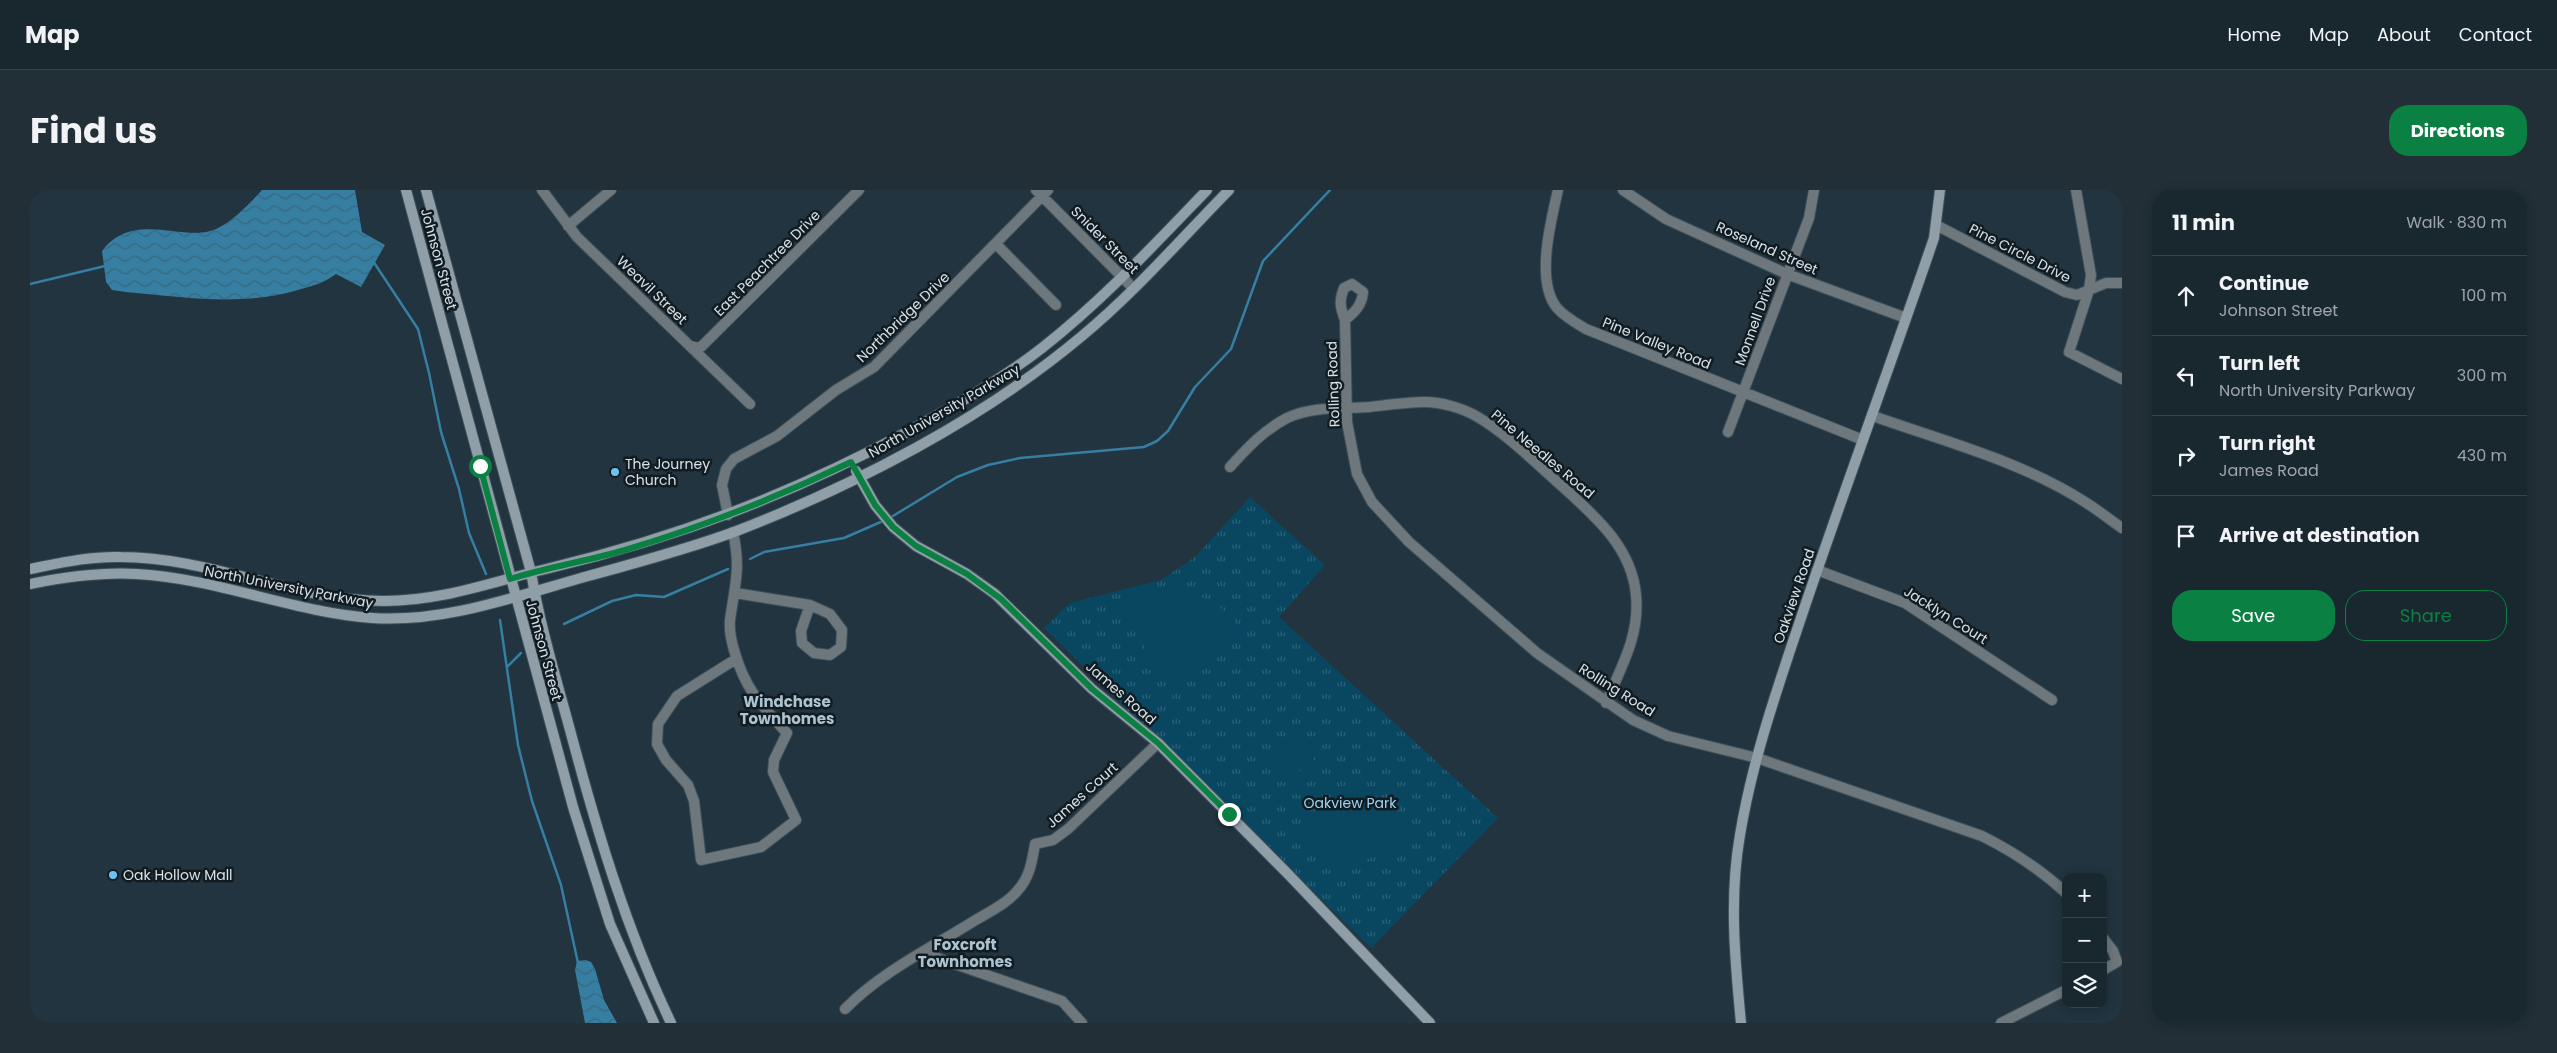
<!DOCTYPE html>
<meta charset="utf-8">
<style>
:root{--surface:#19272f;--page:#222f37;--text:#f1f3f6;--muted:#9fa5aa;--line:#37444b;--accent:#0b8043}
body{margin:0;font-family:Poppins,sans-serif;background:var(--page);color:var(--text)}
.controls{position:absolute;right:15px;bottom:15px;display:grid;overflow:hidden;border-radius:10px;box-shadow:0 2px 12px #0003}
.controls button{width:45px;height:45px;display:grid;place-items:center;padding:0;border:0;border-bottom:1px solid var(--line);background:var(--surface);color:var(--text);font:25px sans-serif}
.stop{position:absolute;width:15px;height:15px;margin:-11px;border:4px solid #0b8043;border-radius:50%;background:#fff}
.stop.end{background:#0b8043;border-color:#fff;box-shadow:0 1px 5px #0008}
.list{margin:0;padding:0;list-style:none}
h2{display:flex;justify-content:space-between;align-items:center;height:65px;margin:0;padding:0 20px;font-size:21px}
h2 small{font-size:16px;font-weight:400;color:var(--muted)}
.list li{display:grid;grid-template-columns:32px 1fr auto;gap:15px;align-items:center;box-sizing:border-box;height:80px;padding:0 20px;border-top:1px solid var(--line)}
.list b{display:block;font-size:19px;white-space:nowrap}
.list p{margin:0;font-size:16px;white-space:nowrap;color:var(--muted)}
.list em{font-size:16px;font-style:normal;color:var(--muted)}
.actions{display:flex;gap:10px;padding:15px 20px}
.actions a{flex:1;padding:11px 0;border:1px solid var(--accent);border-radius:20px;text-align:center;font-size:18px;color:var(--accent)}
.actions .main{background:var(--accent);color:#fff}
.icon{flex:none;width:28px;height:28px;fill:none;stroke:currentColor;stroke-width:2;stroke-linecap:round;stroke-linejoin:round}
.map{position:relative;flex:none;width:2092px;height:833px;overflow:hidden;border-radius:20px}
header{display:flex;align-items:center;gap:30px;box-sizing:border-box;height:70px;padding:0 25px;background:var(--surface);border-bottom:1px solid var(--line)}
header strong{font-size:24px}
nav{display:flex;gap:28px;margin-inline-start:auto;font-size:18px}
.intro{display:flex;align-items:center;justify-content:space-between;box-sizing:border-box;height:120px;padding:0 30px}
h1{margin:0;font-size:35px}
.button{padding:12px 22px;border-radius:20px;background:var(--accent);color:#fff;font-size:18px;font-weight:700}
main{display:flex;gap:30px;padding:0 30px}
aside{flex:1;background:var(--surface);border-radius:20px;box-shadow:0 2px 12px #0003}
.map>svg:first-child{display:block}
.park{fill:url(#park-tufts)}
.garden{fill:#094761}
.water{fill:url(#water-waves)}
.lines{fill:none;stroke-linecap:round;stroke-linejoin:round}
.stream{stroke:#367ea2;stroke-width:2.5}
.street-casing{stroke:#3e505a;stroke-width:12}
.secondary-casing{stroke:#3e505a;stroke-width:12}
.street{stroke:#6d777c;stroke-width:10}
.secondary{stroke:#8f9ea7;stroke-width:10}
.route{stroke:#0b8043;stroke-width:6}
.poi-dot{fill:#6bc3f2;stroke:#121b20;stroke-width:2}
.labels{text-anchor:middle;dominant-baseline:central;stroke-width:5;stroke-linejoin:round;paint-order:stroke}
.street-label{font-size:14px;fill:#d6e2e9;stroke:#121b20}
.poi-label{font-size:14px;fill:#d6e2e9;stroke:#121b20;text-anchor:start}
.park-label{font-size:14px;fill:#9dd4f4;stroke:#121b20}
.neighbourhood-label{font-size:15px;font-weight:bold;fill:#acc3d1;stroke:#121b20}
</style>
<header>
<strong>Map</strong>
<nav><a>Home</a><a>Map</a><a>About</a><a>Contact</a></nav>
</header>
<div class="intro"><h1>Find us</h1><a class="button">Directions</a></div>
<main>
<div class="map">
<svg width="2092" height="833" viewBox="0 0 2092 833">
<defs>
<pattern id="park-tufts" width="24" height="20" patternUnits="userSpaceOnUse" patternTransform="scale(1.25)"><rect width="24" height="20" fill="#094761"/><path d="M3 7l-1-3M5 7V3M7 7l1-3M15 17l-1-3M17 17v-4M19 17l1-3" fill="none" stroke="#2c6178"/></pattern>
<pattern id="water-waves" width="16" height="10" patternUnits="userSpaceOnUse" patternTransform="scale(1.25)"><rect width="16" height="10" fill="#367ea2"/><path d="M0 5q4-4 8 0t8 0" fill="none" stroke="#3a677d"/></pattern>
</defs>
<rect width="100%" height="100%" fill="#21343f"/>
<path class="park" d="M1220,307l75,68 -46,52 219,201 -127,130 -327,-320 26,-25 91,-23 34,-23z"/>
<path class="garden" d="M1122,401c40,1 61,2 87,36l-70,55 -6,-2 -43,-75z
M1269,549l17,24 -11,8 -17,-24z
M1254,560l17,23 -11,8 -17,-23z
M1320,590h7l58,48 -26,24 -50,15 -47,-28z"/>
<path class="water" d="M232,0h93l7,42 23,13 -24,42 -25,-13c-12,9 -24,12 -38,16 -58,17 -113,7 -172,2l-14,-2 -6,-8 -4,-31c32,-43 85,-6 116,-23 16,-8 32,-25 44,-38z
M556,770l5,2 4,7 9,31 13,23h-32l-10,-53 2,-9z"/>
<g class="lines">
<path class="stream" d="M343,71l45,68 11,44 12,59 18,57 10,44 17,41
M0,94l75,-18
M858,329l69,-42 31,-12 32,-7 124,-11 13,-6 11,-10 27,-44 36,-38 32,-88 67,-71
M720,369l14,-7 80,-14 39,-17
M470,430l18,125 14,56 29,84 17,78
M534,434l48,-23 24,-6 28,2 64,-28
M477,477l14,-14"/>
<g class="street-casing">
<path id="street" d="M512,0l35,47 173,167
M1006,0l97,98
M1528,0c-7,31 -23,91 -1,118 8,9 19,15 29,21l277,111
M1593,0l43,29 121,55 119,44
M2046,0l15,85 -2,15 -20,62 53,27
M1906,35l129,67 12,3 29,-12h16
M538,36l43,-36
M966,54l60,61
M1315,130c10,-8 17,-15 18,-28l-11,-8 -8,4c-5,13 -4,19 1,32l2,102 10,52 15,28 37,40 128,111 96,67 35,16 89,22 225,78c32,16 58,33 84,57
M660,156l9,2 3,-2 157,-156
M1843,226c70,25 148,45 212,86 13,8 25,18 37,26
M1698,242l81,-214 5,-28
M1200,277c17,-19 34,-37 57,-49 26,-12 54,-9 82,-11 18,-2 38,-5 56,-5 16,0 37,6 51,14 30,17 62,49 88,72 32,29 68,60 72,107 4,41 -15,72 -30,108
M698,325l-6,-30 4,-16 8,-10 43,-23 59,-46 38,-23 174,-177
M703,342c8,37 2,52 -3,88 -1,11 1,20 4,30 11,39 26,54 53,83l-13,27 -1,12 23,48 -35,27 -60,13 -7,-59 -6,-16 -22,-25 -9,-16 1,-20 19,-28 59,-37
M1787,380l88,33 147,97
M705,403l75,12 20,9 12,16 -1,17 -11,8 -16,-2 -12,-10 -1,-12 9,-26
M2073,748l10,13 4,11
M893,763l139,48 20,22
M2073,780l14,-8
M815,819c36,-37 86,-61 129,-88 15,-9 34,-18 44,-31 12,-13 14,-29 17,-46l18,-4 15,-11 90,-86
M1971,833l65,-33"/>
</g>
<g class="secondary-casing">
<path id="secondary" d="M376,0l167,617 37,117 44,99
M396,0l105,382c9,54 25,106 39,158 27,101 56,199 101,293
M826,281l19,34 18,22 23,19 51,28 28,20 97,95 66,54 130,131 142,149
M0,379c30,-6 60,-13 91,-12 89,0 174,44 263,44 59,0 110,-20 166,-33 129,-31 242,-74 359,-137 45,-25 92,-51 133,-83 60,-47 112,-103 165,-158
M0,394c35,-7 70,-12 106,-10 80,4 156,38 236,44 71,5 142,-21 209,-40 51,-14 104,-28 153,-46 122,-47 249,-113 348,-196 53,-44 99,-97 147,-146
M1711,833c-6,-62 -12,-126 -1,-188 13,-79 40,-154 65,-229 42,-124 87,-245 129,-368l6,-48"/>
</g>
<use href="#street" class="street"/>
<use href="#secondary" class="secondary"/>
</g>
<g class="lines">
<path class="route" d="M450,276l30,113c38,-12 77,-18 115,-29 77,-23 153,-53 226,-88l24,43 18,22 23,19 51,28 34,25 91,90 66,54 71,71"/>
</g>
<g class="poi-dot">
<circle cx="585" cy="282" r="5"/>
<circle cx="83" cy="685" r="5"/>
</g>
<g class="labels">
<g class="street-label">
<text transform="translate(1075 50) rotate(45)">Snider Street</text>
<text transform="translate(1737 58) rotate(24)">Roseland Street</text>
<text transform="translate(1990 63) rotate(27)">Pine Circle Drive</text>
<text transform="translate(409 69) rotate(75)">Johnson Street</text>
<text transform="translate(737 73) rotate(-45)">East Peachtree Drive</text>
<text transform="translate(622 100) rotate(44)">Weavil Street</text>
<text transform="translate(873 127) rotate(-44)">Northbridge Drive</text>
<text transform="translate(1725 131) rotate(-70)">Monnell Drive</text>
<text transform="translate(1627 153) rotate(22)">Pine Valley Road</text>
<text transform="translate(1303 194) rotate(-92)">Rolling Road</text>
<text transform="translate(914 221) rotate(-30)">North University Parkway</text>
<text transform="translate(1513 264) rotate(40)">Pine Needles Road</text>
<text transform="translate(259 397) rotate(11)">North University Parkway</text>
<text transform="translate(1764 406) rotate(-71)">Oakview Road</text>
<text transform="translate(1916 425) rotate(32)">Jacklyn Court</text>
<text transform="translate(514 460) rotate(75)">Johnson Street</text>
<text transform="translate(1587 500) rotate(32)">Rolling Road</text>
<text transform="translate(1091 503) rotate(41)">James Road</text>
<text transform="translate(1052 605) rotate(-42)">James Court</text>
</g>
<g class="poi-label">
<text x="595" y="274">The Journey<tspan x="595" dy="16">Church</tspan></text>
<text x="93" y="685">Oak Hollow Mall</text>
</g>
<g class="park-label">
<text x="1320" y="613">Oakview Park</text>
</g>
<g class="neighbourhood-label">
<text x="757" y="511">Windchase<tspan x="757" dy="17">Townhomes</tspan></text>
<text x="935" y="754">Foxcroft<tspan x="935" dy="17">Townhomes</tspan></text>
</g>
</g>
</svg>
<div class="controls">
<button>+</button>
<button>−</button>
<button><svg class="icon" aria-label="layers" viewBox="0 0 24 24"><path d="M12 4l9 5-9 5-9-5zM3 14l9 5 9-5"/></svg></button>
</div>
<div class="stop" style="left:450px;top:276px"></div>
<div class="stop end" style="left:1199px;top:624px"></div>
</div>
<aside>
<h2>11 min<small>Walk · 830 m</small></h2>
<ul class="list">
<li><svg class="icon" aria-label="ahead" viewBox="0 0 24 24"><path d="M12 20V5M6 11l6-6 6 6"/></svg><div><b>Continue</b><p>Johnson Street</p></div><em>100 m</em></li>
<li><svg class="icon" aria-label="left" viewBox="0 0 24 24"><path d="M17 20v-9H6M10 6l-5 5 5 5"/></svg><div><b>Turn left</b><p>North University Parkway</p></div><em>300 m</em></li>
<li><svg class="icon" aria-label="right" viewBox="0 0 24 24"><path d="M7 20v-9h11M14 6l5 5-5 5"/></svg><div><b>Turn right</b><p>James Road</p></div><em>430 m</em></li>
<li><svg class="icon" aria-label="arrive" viewBox="0 0 24 24"><path d="M6 21V4h12l-3 4 3 4H6"/></svg><div><b>Arrive at destination</b></div></li>
</ul>
<div class="actions"><a class="main">Save</a><a>Share</a></div>
</aside>
</main>
